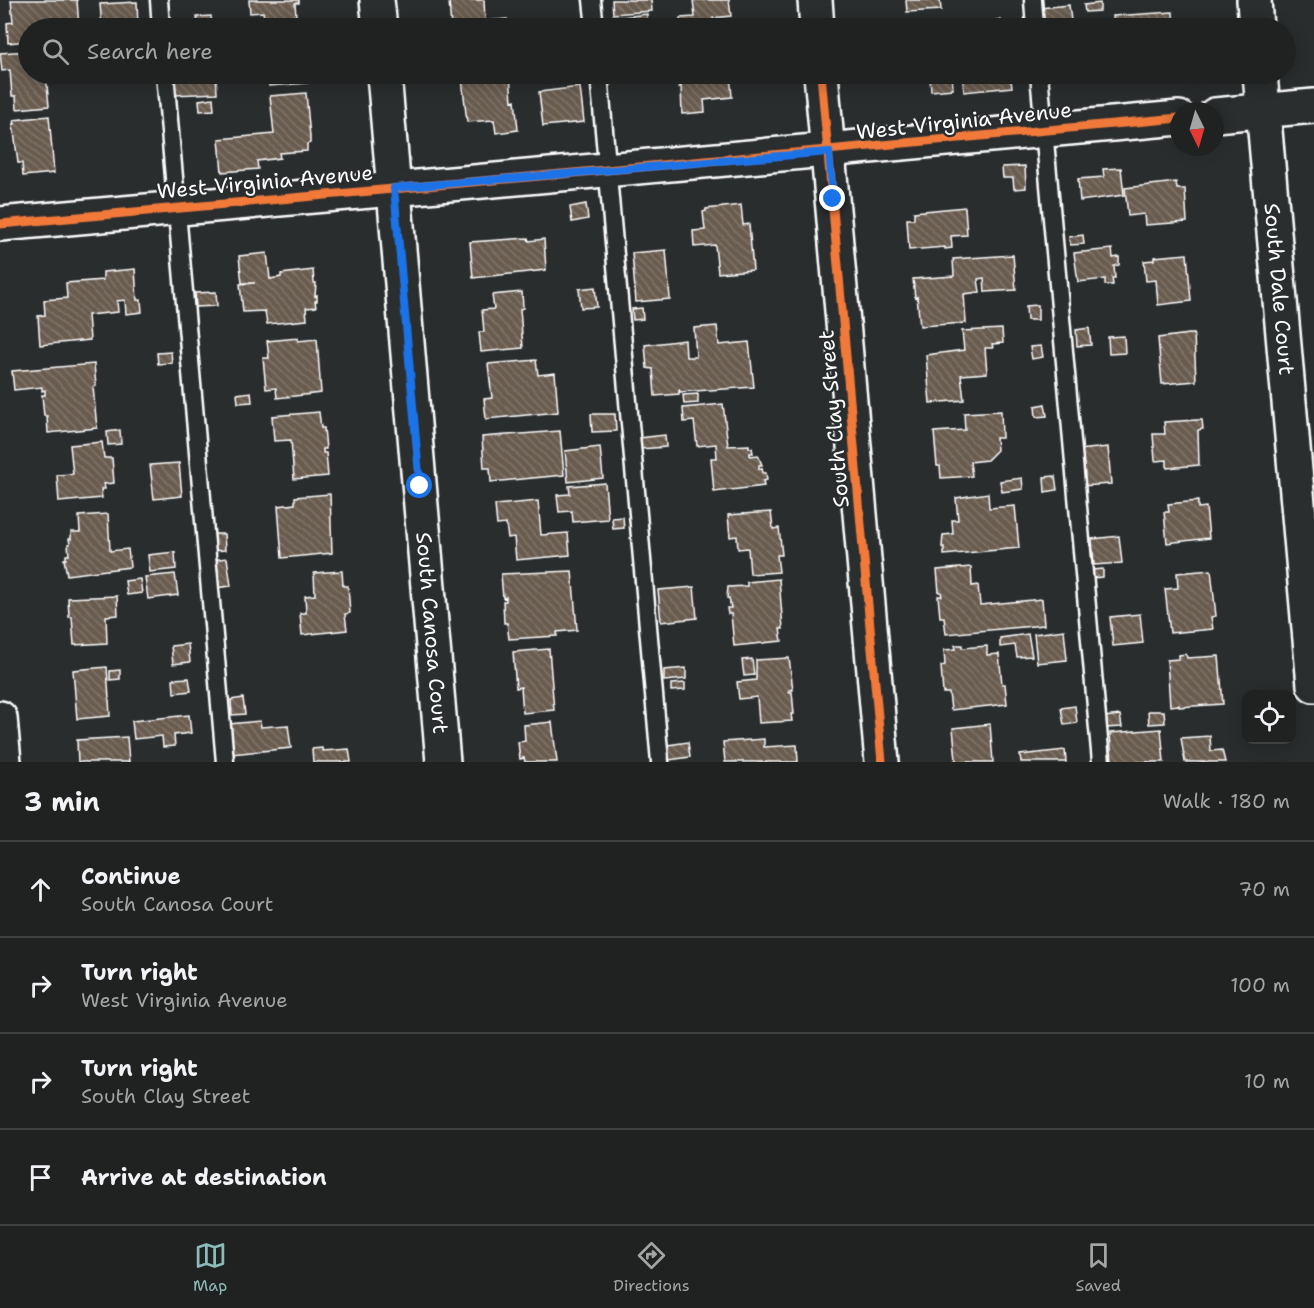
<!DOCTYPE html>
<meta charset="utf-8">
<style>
:root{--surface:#202222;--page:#2d2f2f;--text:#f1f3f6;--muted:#a2a4a5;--line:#3d3f40;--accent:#8bbbb9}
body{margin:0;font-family:"Shantell Sans",sans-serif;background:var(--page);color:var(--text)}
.controls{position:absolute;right:18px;bottom:18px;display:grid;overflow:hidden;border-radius:12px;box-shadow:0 3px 15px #0003}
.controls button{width:54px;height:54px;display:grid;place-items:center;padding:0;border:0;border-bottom:2px solid var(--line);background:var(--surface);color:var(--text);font:30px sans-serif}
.compass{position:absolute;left:1170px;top:102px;width:54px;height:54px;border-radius:50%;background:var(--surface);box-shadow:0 3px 15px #0003;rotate:175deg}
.stop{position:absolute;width:18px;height:18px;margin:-14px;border:4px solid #1a73e8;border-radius:50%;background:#fff}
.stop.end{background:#1a73e8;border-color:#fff;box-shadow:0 2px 6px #0008}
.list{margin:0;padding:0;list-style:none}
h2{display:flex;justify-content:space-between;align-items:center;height:78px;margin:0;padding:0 24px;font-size:26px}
h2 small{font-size:20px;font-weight:400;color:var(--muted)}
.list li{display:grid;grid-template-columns:39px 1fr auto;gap:18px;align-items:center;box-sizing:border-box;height:96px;padding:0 24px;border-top:2px solid var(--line)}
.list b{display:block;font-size:22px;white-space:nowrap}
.list p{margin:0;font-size:20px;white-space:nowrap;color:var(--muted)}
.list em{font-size:20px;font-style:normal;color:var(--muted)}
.icon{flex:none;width:33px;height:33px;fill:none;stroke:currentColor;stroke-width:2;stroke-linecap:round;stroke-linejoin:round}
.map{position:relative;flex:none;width:1314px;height:762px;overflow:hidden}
.search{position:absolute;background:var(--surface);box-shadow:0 3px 15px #0003;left:18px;right:18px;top:18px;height:66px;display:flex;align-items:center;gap:15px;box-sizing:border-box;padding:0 21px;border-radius:33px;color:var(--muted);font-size:22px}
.sheet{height:462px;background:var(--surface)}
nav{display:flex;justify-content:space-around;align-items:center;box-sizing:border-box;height:84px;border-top:2px solid var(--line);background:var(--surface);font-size:16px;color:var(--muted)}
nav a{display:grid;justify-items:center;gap:3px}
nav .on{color:var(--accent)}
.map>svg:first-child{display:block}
.building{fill:url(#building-back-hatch);stroke:#fff;stroke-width:1.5}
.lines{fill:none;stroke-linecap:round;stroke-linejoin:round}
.lane-casing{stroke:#fff;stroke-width:21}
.street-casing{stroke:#fff;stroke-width:38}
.lane{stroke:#2a2d2e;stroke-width:16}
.street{stroke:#2a2d2e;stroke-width:33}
.cycleway-casing{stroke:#2a2d2e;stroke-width:13}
.cycleway{stroke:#f17a3a;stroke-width:9}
.route{stroke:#1a73e8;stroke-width:8}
.labels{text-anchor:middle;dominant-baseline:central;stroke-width:4.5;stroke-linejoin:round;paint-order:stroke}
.street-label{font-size:21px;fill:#fff;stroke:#2a2d2e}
</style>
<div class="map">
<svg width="1314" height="762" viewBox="0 0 1314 762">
<defs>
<pattern id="building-back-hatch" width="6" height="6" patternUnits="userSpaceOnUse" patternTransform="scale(1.5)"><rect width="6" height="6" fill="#695c50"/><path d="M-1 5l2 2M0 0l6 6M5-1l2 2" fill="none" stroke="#80746a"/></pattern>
</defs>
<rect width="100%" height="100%" fill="#2a2d2e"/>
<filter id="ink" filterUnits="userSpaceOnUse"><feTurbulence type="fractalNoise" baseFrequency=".0167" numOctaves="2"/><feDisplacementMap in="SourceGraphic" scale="12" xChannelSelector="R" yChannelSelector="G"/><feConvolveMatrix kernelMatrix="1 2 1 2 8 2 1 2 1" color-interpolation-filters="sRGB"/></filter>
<g filter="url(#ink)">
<path class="building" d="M11,0h66l2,28h-51v13l-20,2 -1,-20 6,-1z
M249,0h50v3h-4l1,13 -32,2 -1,-6 -13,1z
M449,0h35l1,21 22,-2 1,9h-57z
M612,0h39l1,11 -39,3z
M693,0h36l2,16 -18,2 2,10h-34l-1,-10 15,-1z
M906,0h34l1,10 -34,2z
M137,2l1,26h-36l-2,-24z
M1100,3v8l-15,1 -1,-7z
M1069,5l3,23h-30l-2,-20z
M1173,12l1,16h-60l-1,-12z
M647,14l1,14h-32l-2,-10z
M211,16l1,12h-14l-1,-11z
M1001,20l1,8h-10l-1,-7z
M306,25v3h-40z
M28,51v23h18l3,32 -32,3 -1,-13h-4l-2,-26 -8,1 -2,-18z
M172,74h44l1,19 -43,2z
M268,74h39l1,9 -39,3z
M572,74h9l1,6 -10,1z
M678,74h52l2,23 -28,3 1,12 -23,2 -1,-28 -2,1z
M901,74h51l1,15 -22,2 -1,-13 -28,2z
M962,74h48l2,13 -48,5z
M499,75v3l11,-2 2,25 3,-1 3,30 -22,3 -2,-13 -27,2 -5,-43z
M580,87l4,35 -41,4 -4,-34z
M306,93l4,44v6l-3,1v7l-28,2 1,5 -23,3 1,8 -36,3 -3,-33 55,-5 -4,-38z
M213,98l1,12 -14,1 -1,-11z
M49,116l5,57 -31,3 -1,-13h-4l-5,-39h2l-1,-4z
M1025,166l1,22 -12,1 -1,-11h-10l-1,-11z
M1121,168l3,27 -44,6 -2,-22 26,-2 -1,-8z
M1176,182l1,7h8l2,33 -42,3 -1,-11 -16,2 -3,-28z
M586,204l2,15 -16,3 -2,-15z
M741,205l2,20 6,-1 4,46 -35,3 -3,-28 -21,2 -1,-16 12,-1 -2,-18 3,-1v-2z
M965,207l2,28 -16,1 1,12 -7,1v-2l-36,3 -2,-31h7v-7z
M1083,235l1,9 -14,1 -1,-8z
M528,238l1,3 15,-2 2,31 -73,8 -3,-36z
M1112,249l1,9 6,-1v8l-5,1 1,12h-3l1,7h-8v-6l-27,3 -4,-29z
M666,250l4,49 -34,3 -4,-49z
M267,253l3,26 11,-2v-3l32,-4 1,13h2l-1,13 2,-1v6h-2l1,6 -10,1 1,12 -40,4 -2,-13 -22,1 -3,-28 15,-1h-13l-3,-27z
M1187,254l4,47 -33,4 -2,-25 -10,1 -2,-20 10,-1v-3z
M1013,255l3,35 -31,2 -1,-14 -6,1 2,13 -16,2 2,29 -46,3 -3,-29 -2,1 -2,-19 41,-3 -1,-17z
M135,269l2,31h4l1,12 -16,2 -1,-14 -8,1 1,11 -30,3 2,25 -50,5 -2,-29 7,-1 -1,-15 23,-2 -1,-15 37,-3v-8z
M595,287l2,20 -16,1 -2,-19z
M216,292l1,14 -21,1 -1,-14z
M522,292l1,16 -3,1 3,39 -42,4 -2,-20h5l-2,-22 12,-1 -2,-14z
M1038,305v15h-11l-1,-14z
M642,308l1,11 -10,1 -1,-11z
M717,326l2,19 30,-3 5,45 -74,5 -1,-3v5l-24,2 -2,-27 -6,-1 -2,-23 40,-5 1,17h10l-2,-29z
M1089,328l2,17 -14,1 -1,-16z
M1002,329l1,14 -11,1 1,4h-8l2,25 -26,2 3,25 -34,3 -4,-48 38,-5 -2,-19z
M1189,334h5l2,47 -34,3 -4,-46z
M1124,336l1,17 -16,1 -1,-17z
M298,338v3l19,-2 4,54 -44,5 -1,-10 -10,1 -3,-31h6l-2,-17z
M1041,346l2,11 -11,2 -2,-12z
M171,352l1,11 -14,1 -1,-11z
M536,360l2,15 17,-2 3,39 -72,7 -2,-20 8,-1 -4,-34z
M94,364l2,22 -3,1 4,41 -49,5 -1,-17h-3l-2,-21h3v-5l-3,1v-4l-28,3 -2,-19z
M251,392l1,10 -14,1 -1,-9z
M698,394v9l-14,1 -1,-9z
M723,404l5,42 21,-1v3h3l1,5h-3v3l8,-1 4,10h-3v4l3,-1 1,5h3l1,7 -4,1 1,5 -50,6 -3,-34h6l-1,-14 -19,2 -3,-25 -10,1 -1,-14z
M1045,404l2,12 -11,1 -1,-11z
M1001,411l1,27h-6l1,12 -10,10 -17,2 2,14 -31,2 -1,-12h-3l-3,-34 31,-2 -1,-17z
M319,412l2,16h3l2,21h-3v4h3l2,23 -34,3 -3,-39 -17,1 -2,-25z
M591,414h24l1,17 -24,1z
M1197,420h5l1,9 -5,1 1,35 -32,3v-8l-12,1 -2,-27h12l-1,-12z
M120,430l1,14 -13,1 -1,-13z
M560,431l4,44 -73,7 -1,-14h-6l-2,-31z
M665,435l1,12 -26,2 -1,-11z
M102,442l2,16h8l2,25 -10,1 1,5h-4l1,9 -43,4 -2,-27 16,-1 -3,-29z
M600,447l3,31 -35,4 -3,-31z
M1108,447l3,37 -30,2 -3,-36z
M179,463l3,33 -28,3 -4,-34z
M1055,476l2,14 -12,2 -1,-15z
M1022,478l1,11 -21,3 -2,-11z
M605,483l3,36 -35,3 -1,-11 -13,1 -2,-17 13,-1 -1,-8z
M988,493l1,15 26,-2 4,42 -75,7v-8h-2l1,-12 10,-1 -1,-14h6l-2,-22z
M330,494l2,59 -50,5 -4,-52 17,-2v-7z
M538,501l3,34 27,-2 2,22 -54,5 -2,-23 -6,1 -2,-14 -9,1 -2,-20z
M1198,501v7l8,-1 3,31 -42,5 -3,-31h5l-1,-8z
M771,512l2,17 6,-1 3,27h-5l2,17 -29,2 -2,-26 -10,1 -1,-13 -7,1 -2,-22z
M108,514l2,37 18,-2 2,18 -63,8 -3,-16h2v-4h3l-1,-11h2l-1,-5h2v-7h9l-1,-16z
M623,517l1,11 -11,1 -1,-11z
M211,534h13l1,16 -13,1z
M1119,536l3,27 -28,2 -2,-26z
M175,552l1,17 -26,3 -2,-17z
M227,558l4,28 -16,2 -3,-28z
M971,567l1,19 6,-1 2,20 62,-6 2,26 -98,9 -2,-17h-4l-2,-21h4l-1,-4h-2l-2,-22z
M1103,569v8l-11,1v-8z
M1211,570l5,46 -5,1 2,12 -43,4 -5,-44 13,-1 -1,-15z
M342,571l1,15h5l2,27 -5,1 2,16 -45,5 -2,-22h6l-1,-17 10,-1 -1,-22z
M572,571l5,59 -20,2v4l-48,3 -2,-16h-3l-1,-22h3v-4l-3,1 -2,-24z
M175,574l3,21 -30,4 -3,-22z
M140,579l2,14 -15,2 -2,-14z
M779,579l4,50h-3l2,12 -48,5 -3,-32h-3l-1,-6h4l-2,-10h-2l1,-11 19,-1v-4z
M694,587l3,31 -36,4 -3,-32z
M117,596l1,19 -12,1 1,27 -33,2 -2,-28h-3l-1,-19z
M1140,614l3,29 -30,3 -3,-29z
M1064,630l3,30 -30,3 -3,-29z
M1028,634l4,22 -15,1 -2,-12 -15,2v-9z
M188,644l2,18 -17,2 -2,-18z
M955,645h7v3l25,-2v9l12,-1 3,30h3l2,20 -56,6 -2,-17h-6l-2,-27 4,-1 -1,-15 12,-1z
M549,649l5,61 -31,3 -2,-26 -5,1 -3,-36z
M1186,654l1,4 32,-2 4,48 -44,3v-2l-9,1 -3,-46 12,-1v-4z
M789,658l4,32h-4v2h3l2,22h-3l1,7 -33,2 -2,-26 -18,2 -2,-17 19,-2v-20z
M752,659l2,16 -10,1 -2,-16z
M107,667l3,49 -33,3 -4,-49z
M686,668v11l-22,2v-11z
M120,670v9l-10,1v-9z
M189,678l2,13 -17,2 -1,-14z
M685,683v7l-14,1v-7z
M243,698l2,16 -13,1 -1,-15z
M1075,706l2,17 -13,2 -3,-17z
M1148,711h16l1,12 -16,1z
M189,715l2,18 -17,2 1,11 -12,1 -1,-11 -28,3 -2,-18z
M1120,715l2,12 -17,1 -1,-11z
M260,721l1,6 27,-2 3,23 -59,6 -3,-30z
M552,722l5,40h-32l-1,-4 -4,1 -2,-17 7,-1 -1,-16z
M990,724l3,38h-41l4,-2 -3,-32z
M1161,729l3,33h-52l-2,-29z
M1210,736l1,15 11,-1 3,12h-40l-4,-24z
M127,737l2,25h-51l-1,-22z
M764,739v8l33,-2 1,17h-73l-2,-20z
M688,742l2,15 -21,3 -1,-15z
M322,748l1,3 26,-2 2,13h-38l-1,-13z
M1065,750l1,12h-45l-1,-7z"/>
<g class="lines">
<g class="lane-casing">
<path id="lane" d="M159,0l2,28
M592,0l3,28
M1033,0l2,28
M165,74l60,688
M599,74l61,688
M1039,74l62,688"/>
</g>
<g class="street-casing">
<g id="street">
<path d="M377,0l3,28"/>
<path d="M815,0l2,28"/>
<path d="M1254,0l2,28"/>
<path id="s1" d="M384,74l59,688"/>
<path d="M821,74l61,688"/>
<path id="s2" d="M1260,74l54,611"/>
<path d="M1215,115l99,-9"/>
<path d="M0,224c393,-36 786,-68 1179,-106"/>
<path d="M0,718l4,44"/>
</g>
</g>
<use href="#lane" class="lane"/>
<use href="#street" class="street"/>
<g class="cycleway-casing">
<path id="cycleway" d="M821,74l61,688
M0,224c393,-36 786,-68 1179,-106"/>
</g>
<use href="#cycleway" class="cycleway"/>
</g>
</g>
<g class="lines" filter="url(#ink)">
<path class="route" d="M420,486l-26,-298 435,-36 4,47"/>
</g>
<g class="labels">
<g class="street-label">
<text transform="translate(964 121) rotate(-6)">West Virginia Avenue</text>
<text transform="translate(265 182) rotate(-5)">West Virginia Avenue</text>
<text stroke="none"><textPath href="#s2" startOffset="216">South Dale Court</textPath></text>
<text transform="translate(834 419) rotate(-95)">South Clay Street</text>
<text stroke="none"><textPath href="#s1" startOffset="561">South Canosa Court</textPath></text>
</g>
</g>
</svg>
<div class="controls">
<button><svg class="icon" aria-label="locate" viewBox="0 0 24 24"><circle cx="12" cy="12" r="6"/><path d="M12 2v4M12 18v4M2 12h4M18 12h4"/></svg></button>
</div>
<svg class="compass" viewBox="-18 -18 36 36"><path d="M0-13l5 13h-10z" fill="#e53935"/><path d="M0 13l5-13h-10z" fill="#a2a4a5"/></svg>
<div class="stop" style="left:420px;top:486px"></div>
<div class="stop end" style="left:833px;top:199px"></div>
<div class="search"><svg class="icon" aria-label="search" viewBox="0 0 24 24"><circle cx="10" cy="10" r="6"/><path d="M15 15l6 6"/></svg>Search here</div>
</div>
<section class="sheet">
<h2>3 min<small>Walk · 180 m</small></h2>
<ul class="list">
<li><svg class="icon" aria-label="ahead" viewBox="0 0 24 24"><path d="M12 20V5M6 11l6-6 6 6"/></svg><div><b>Continue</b><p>South Canosa Court</p></div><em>70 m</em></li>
<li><svg class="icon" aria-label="right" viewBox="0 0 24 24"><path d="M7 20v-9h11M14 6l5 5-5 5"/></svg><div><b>Turn right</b><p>West Virginia Avenue</p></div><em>100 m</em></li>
<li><svg class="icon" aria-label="right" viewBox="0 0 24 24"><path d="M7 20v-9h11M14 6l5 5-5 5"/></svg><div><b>Turn right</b><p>South Clay Street</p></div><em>10 m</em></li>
<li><svg class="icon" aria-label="arrive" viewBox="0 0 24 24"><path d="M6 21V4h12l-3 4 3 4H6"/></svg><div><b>Arrive at destination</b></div></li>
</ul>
</section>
<nav>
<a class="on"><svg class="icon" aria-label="map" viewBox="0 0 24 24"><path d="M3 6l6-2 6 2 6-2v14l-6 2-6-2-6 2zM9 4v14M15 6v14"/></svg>Map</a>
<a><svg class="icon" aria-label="directions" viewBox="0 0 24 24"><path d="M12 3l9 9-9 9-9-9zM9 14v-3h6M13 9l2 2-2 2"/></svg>Directions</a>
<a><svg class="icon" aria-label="saved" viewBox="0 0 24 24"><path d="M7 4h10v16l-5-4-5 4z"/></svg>Saved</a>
</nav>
